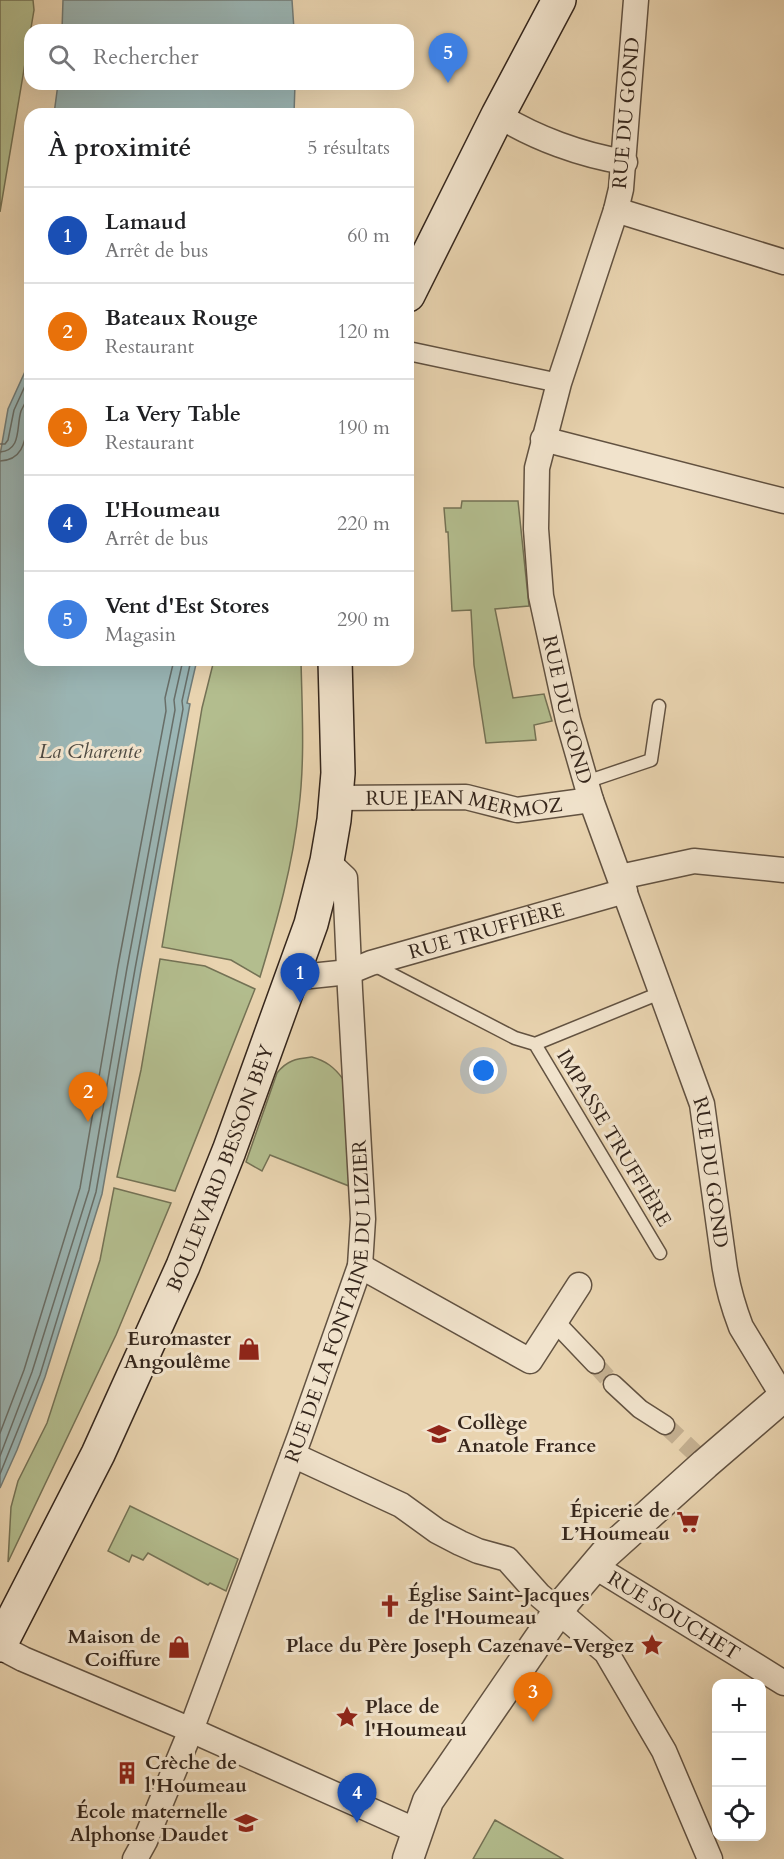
<!DOCTYPE html>
<html lang="fr">
<meta charset="utf-8">
<style>
:root{--surface:#fff;--page:#f2f2f2;--text:#202124;--muted:#757577;--line:#e0e0e0;--accent:#d93025}
body{margin:0;font-family:Cardo,serif;background:var(--page);color:var(--text)}
.controls{position:absolute;right:18px;bottom:18px;display:grid;overflow:hidden;border-radius:12px;box-shadow:0 6px 24px #0002}
.controls button{width:54px;height:54px;display:grid;place-items:center;padding:0;border:0;border-bottom:2px solid var(--line);background:var(--surface);color:var(--text);font:30px sans-serif}
.you{position:absolute;left:484px;top:1071px;width:21px;height:21px;margin:-15px;border:4px solid #fff;border-radius:50%;background:#1a73e8;box-shadow:0 0 0 9px #1a73e833}
.badge{display:grid;place-items:center;width:39px;height:39px;border-radius:50%;background:var(--accent);color:#fff;font-size:20px;font-weight:700}
.pin{position:absolute;translate:-50% -50px;filter:drop-shadow(0 2px 3px #0008)}
.pin::after{content:'';position:absolute;top:32px;width:21px;height:18px;background:inherit;clip-path:polygon(0 0,100% 0,50% 100%)}
.list{margin:0;padding:0;list-style:none}
h2{display:flex;justify-content:space-between;align-items:center;height:78px;margin:0;padding:0 24px;font-size:26px}
h2 small{font-size:20px;font-weight:400;color:var(--muted)}
.list li{display:grid;grid-template-columns:39px 1fr auto;gap:18px;align-items:center;box-sizing:border-box;height:96px;padding:0 24px;border-top:2px solid var(--line)}
.list b{display:block;font-size:22px;white-space:nowrap}
.list p{margin:0;font-size:20px;white-space:nowrap;color:var(--muted)}
.list em{font-size:20px;font-style:normal;color:var(--muted)}
.icon{flex:none;width:33px;height:33px;fill:none;stroke:currentColor;stroke-width:2;stroke-linecap:round;stroke-linejoin:round}
.map{position:relative;flex:none;width:784px;height:1859px;overflow:hidden}
.search{position:absolute;background:var(--surface);box-shadow:0 6px 24px #0002;left:24px;top:24px;width:390px;height:66px;display:flex;align-items:center;gap:15px;box-sizing:border-box;padding:0 21px;border-radius:18px;color:var(--muted);font-size:22px}
.panel{position:absolute;background:var(--surface);box-shadow:0 6px 24px #0002;left:24px;top:108px;width:390px;height:558px;border-radius:18px}
.map>svg:first-child{display:block}
.green{fill:#b3bd8e;stroke:#747255;stroke-width:1.5}
.water{fill:#9bb6b5;stroke:#727c78;stroke-width:1.5}
.lines{fill:none;stroke-linecap:round;stroke-linejoin:round}
.shore{stroke:#686e68;stroke-width:1.5}
.pedestrian-tunnel{stroke:#c5b192;stroke-width:18;stroke-dasharray:18 9;stroke-linecap:butt}
.service-casing{stroke:#625241;stroke-width:15}
.pedestrian-casing{stroke:#625241;stroke-width:21}
.minor-casing{stroke:#625241;stroke-width:27}
.tertiary-casing{stroke:#625241;stroke-width:33}
.secondary-casing{stroke:#35261c;stroke-width:36}
.service{stroke:#f1e3cc;stroke-width:12}
.pedestrian{stroke:#f1e3cc;stroke-width:18}
.minor{stroke:#f1e3cc;stroke-width:24}
.tertiary{stroke:#f1e3cc;stroke-width:30}
.secondary{stroke:#f1e3cc;stroke-width:33}
.labels{text-anchor:middle;dominant-baseline:central;stroke-width:6;stroke-linejoin:round;paint-order:stroke}
.street-label{font-size:20px;fill:#35261c;stroke:#f1e3cc}
.poi-label{font-size:20px;font-weight:bold;fill:#35261c;stroke:#f1e3cc;text-anchor:end}
.water-label{font-size:21px;font-style:italic;fill:#4e4a42;stroke:#f1e3cc}
</style>
<div class="map">
<svg width="784" height="1859" viewBox="0 0 784 1859">
<rect width="100%" height="100%" fill="#e9d4b0"/>
<filter id="stains"><feTurbulence type="fractalNoise" baseFrequency=".00333" numOctaves="4"/><feColorMatrix values="0 0 0 0 .2 0 0 0 0 .09 0 0 0 0 .02 0 0 0 .5 -.17"/></filter>
<radialGradient id="worn" r=".72"><stop offset=".6" stop-color="#630" stop-opacity="0"/><stop offset="1" stop-color="#630" stop-opacity=".3"/></radialGradient>
<path class="green" d="M0,0h33l1,10 -34,202z
M462,501h56l11,105 -34,3 18,89 31,-4 8,27 -18,4 2,15 -50,3 -12,-78 -3,-55 -19,1 -4,-79h-2l-2,-24h17z
M214,660h87c1,48 4,99 -2,147 -6,58 -22,114 -39,170l-29,-17 -69,-13 40,-239z
M160,959l45,7 50,23 -80,202 -58,-14 24,-107z
M312,1057c14,4 22,10 31,22l6,107 -79,-31 -8,16 -16,-9 31,-89c10,-13 19,-14 35,-16z
M114,1188l57,15 -55,132 -108,227 3,-55 7,-26 29,-58 53,-163z
M130,1506l108,53 -12,32 -16,-8 -2,2 -60,-32 -5,7 -11,-5 -3,7 -21,-11z
M495,1820l68,39h-90z"/>
<path class="water" d="M63,0h229l2,30h-232z
M58,84h237l-1,30h-240z
M30,351v309h167l-10,43 3,1 -49,266 -39,224 -57,183 -28,73 -17,38v-1033l8,-46 20,-44z"/>
<g class="lines">
<path class="shore" d="M0,444h5l3,-4 6,-30 16,-35
M0,452c22,-2 16,-25 21,-41 3,-6 6,-12 9,-18
M0,461c27,-1 25,-27 30,-47
M0,1433l24,-63 56,-182 38,-222 48,-255 -1,-13 9,-38
M0,1456l32,-84 57,-182 38,-222 48,-258 -1,-10 9,-40
M0,1474l40,-99 56,-183 39,-223 48,-260 -1,-8 9,-41"/>
<path class="pedestrian-tunnel" d="M595,1364l18,20
M665,1425l30,28"/>
<g class="service-casing">
<path id="service" d="M586,782l65,-22 8,-54
M372,964l143,74 20,6 125,-51
M535,1044l125,209"/>
</g>
<g class="pedestrian-casing">
<path id="pedestrian" d="M408,351l151,32
M556,1323l39,41
M613,1384l27,25 25,16"/>
</g>
<g class="minor-casing">
<g id="minor">
<path id="s1" d="M636,0l-15,189 -5,21 -57,173 -22,85 -1,61 5,67 27,124 23,80 111,304 22,159c3,22 9,43 17,64l43,71"/>
<path d="M498,115c37,23 83,40 127,47"/>
<path d="M616,210l168,52"/>
<path d="M543,439l241,62"/>
<path id="s2" d="M336,798l130,-1 51,13 74,-10"/>
<path d="M620,877l74,-16 90,9"/>
<path id="s3" d="M291,978l58,-6 22,-9 254,-72"/>
<path d="M360,1266l170,95 49,-76"/>
<path d="M293,1455l108,50 36,26 23,12 18,8 29,8 32,36 67,57 58,99 46,108"/>
<path id="s4" d="M594,1566l190,117"/>
<path d="M0,1647l23,12 168,71 226,101"/>
<path id="s5" d="M135,1859l10,-18 46,-111 109,-294 60,-170 3,-47 -13,-229 -5,-112 -18,-17"/>
</g>
</g>
<g class="tertiary-casing">
<path id="tertiary" d="M408,1859l20,-58 138,-201 39,-46 100,-90 79,-68"/>
</g>
<g class="secondary-casing">
<g id="secondary">
<path d="M408,295l90,-180 61,-115"/>
<path id="s6" d="M0,1645l98,-191 85,-188 46,-115 82,-227 16,-63 7,-41 4,-47 -3,-113"/>
</g>
</g>
<use href="#service" class="service"/>
<use href="#pedestrian" class="pedestrian"/>
<use href="#minor" class="minor"/>
<use href="#tertiary" class="tertiary"/>
<use href="#secondary" class="secondary"/>
</g>
<defs>
<g id="shop-bare" transform="scale(1.8)"><path d="M-5-2.5h2.3a2.7 3.5 0 0 1 5.4 0H5L5.5 6h-11ZM-1.5-2.5h3a1.5 2.3 0 0 0-3 0Z" fill="#8f2418" stroke="#f1e3cc" stroke-width="2.5" paint-order="stroke"/></g>
<g id="school-bare" transform="scale(1.8)"><path d="M0-5L7-2L0 1L-7-2ZM-4 1L0 2.5L4 1V4Q0 6-4 4Z" fill="#8f2418" stroke="#f1e3cc" stroke-width="2.5" paint-order="stroke"/></g>
<g id="supermarket-bare" transform="scale(1.8)"><path d="M-6-5.5h2.5l.6 2H6L4.5 2H-2.5L-4.4-4H-6ZM-1.5 3.2a1.3 1.3 0 1 0 .1 0ZM3 3.2a1.3 1.3 0 1 0 .1 0Z" fill="#8f2418" stroke="#f1e3cc" stroke-width="2.5" paint-order="stroke"/></g>
<g id="church-bare" transform="scale(1.8)"><path d="M-1.2-6h2.4v3.5h3.3v2.4h-3.3V6h-2.4V-.1h-3.3v-2.4h3.3Z" fill="#8f2418" stroke="#f1e3cc" stroke-width="2.5" paint-order="stroke"/></g>
<g id="sight-bare" transform="scale(1.8)"><path d="M0-6L1.8-2.2L6-1.7L2.9 1.2L3.7 5.4L0 3.3L-3.7 5.4L-2.9 1.2L-6-1.7L-1.8-2.2Z" fill="#8f2418" stroke="#f1e3cc" stroke-width="2.5" paint-order="stroke"/></g>
<g id="building-bare" transform="scale(1.8)"><path d="M-4-6H4V6H1V3H-1V6H-4ZM-2.5-4.3h1.7v1.8h-1.7ZM.8-4.3h1.7v1.8H.8ZM-2.5-1h1.7V.8h-1.7ZM.8-1h1.7V.8H.8Z" fill="#8f2418" stroke="#f1e3cc" stroke-width="2.5" paint-order="stroke"/></g>
</defs>
<g fill-rule="evenodd">
<use href="#shop-bare" x="249" y="1349"/>
<use href="#school-bare" x="439" y="1434"/>
<use href="#supermarket-bare" x="688" y="1522"/>
<use href="#church-bare" x="390" y="1606"/>
<use href="#sight-bare" x="652" y="1645"/>
<use href="#shop-bare" x="179" y="1647"/>
<use href="#sight-bare" x="347" y="1717"/>
<use href="#building-bare" x="127" y="1773"/>
<use href="#school-bare" x="246" y="1823"/>
</g>
<g class="labels">
<g class="street-label">
<text transform="translate(626 113) rotate(-85)">RUE DU GOND</text>
<text stroke="none"><textPath href="#s1" startOffset="726">RUE DU GOND</textPath></text>
<text stroke="none"><textPath href="#s2" startOffset="129">RUE JEAN MERMOZ</textPath></text>
<text stroke="none"><textPath href="#s3" startOffset="202">RUE TRUFFIÈRE</textPath></text>
<text transform="translate(614 1138) rotate(59)">IMPASSE TRUFFIÈRE</text>
<text stroke="none"><textPath href="#s6" startOffset="526">BOULEVARD BESSON BEY</textPath></text>
<text stroke="none"><textPath href="#s1" startOffset="1212">RUE DU GOND</textPath></text>
<text stroke="none"><textPath href="#s5" startOffset="594">RUE DE LA FONTAINE DU LIZIER</textPath></text>
<text stroke="none"><textPath href="#s4" startOffset="94">RUE SOUCHET</textPath></text>
</g>
<g class="poi-label">
<text x="231" y="1338">Euromaster<tspan x="231" dy="23">Angoulême</tspan></text>
<text x="457" y="1422" text-anchor="start">Collège<tspan x="457" dy="23">Anatole France</tspan></text>
<text x="670" y="1510">Épicerie de<tspan x="670" dy="23">L’Houmeau</tspan></text>
<text x="408" y="1594" text-anchor="start">Église Saint-Jacques<tspan x="408" dy="23">de l'Houmeau</tspan></text>
<text x="161" y="1636">Maison de<tspan x="161" dy="23">Coiffure</tspan></text>
<text x="634" y="1645">Place du Père Joseph Cazenave-Vergez</text>
<text x="365" y="1706" text-anchor="start">Place de<tspan x="365" dy="23">l'Houmeau</tspan></text>
<text x="145" y="1762" text-anchor="start">Crèche de<tspan x="145" dy="23">l'Houmeau</tspan></text>
<text x="228" y="1811">École maternelle<tspan x="228" dy="23">Alphonse Daudet</tspan></text>
</g>
<g class="water-label">
<text x="90" y="751">La Charente</text>
</g>
</g>
<rect width="100%" height="100%" filter="url(#stains)"/>
<rect width="100%" height="100%" fill="url(#worn)"/>
</svg>
<div class="controls">
<button>+</button>
<button>−</button>
<button><svg class="icon" aria-label="locate" viewBox="0 0 24 24"><circle cx="12" cy="12" r="6"/><path d="M12 2v4M12 18v4M2 12h4M18 12h4"/></svg></button>
</div>
<div class="you"></div>
<div class="pin badge" style="left:300px;top:1003px;background:#1a4fb4">1</div>
<div class="pin badge" style="left:88px;top:1122px;background:#e8710a">2</div>
<div class="pin badge" style="left:533px;top:1722px;background:#e8710a">3</div>
<div class="pin badge" style="left:357px;top:1823px;background:#1a4fb4">4</div>
<div class="pin badge" style="left:448px;top:83px;background:#3f7fe0">5</div>
<div class="search"><svg class="icon" aria-label="search" viewBox="0 0 24 24"><circle cx="10" cy="10" r="6"/><path d="M15 15l6 6"/></svg>Rechercher</div>
<section class="panel">
<h2>À proximité<small>5 résultats</small></h2>
<ul class="list">
<li><span class="badge" style="background:#1a4fb4">1</span><div><b>Lamaud</b><p>Arrêt de bus</p></div><em>60 m</em></li>
<li><span class="badge" style="background:#e8710a">2</span><div><b>Bateaux Rouge</b><p>Restaurant</p></div><em>120 m</em></li>
<li><span class="badge" style="background:#e8710a">3</span><div><b>La Very Table</b><p>Restaurant</p></div><em>190 m</em></li>
<li><span class="badge" style="background:#1a4fb4">4</span><div><b>L'Houmeau</b><p>Arrêt de bus</p></div><em>220 m</em></li>
<li><span class="badge" style="background:#3f7fe0">5</span><div><b>Vent d'Est Stores</b><p>Magasin</p></div><em>290 m</em></li>
</ul>
</section>
</div>
